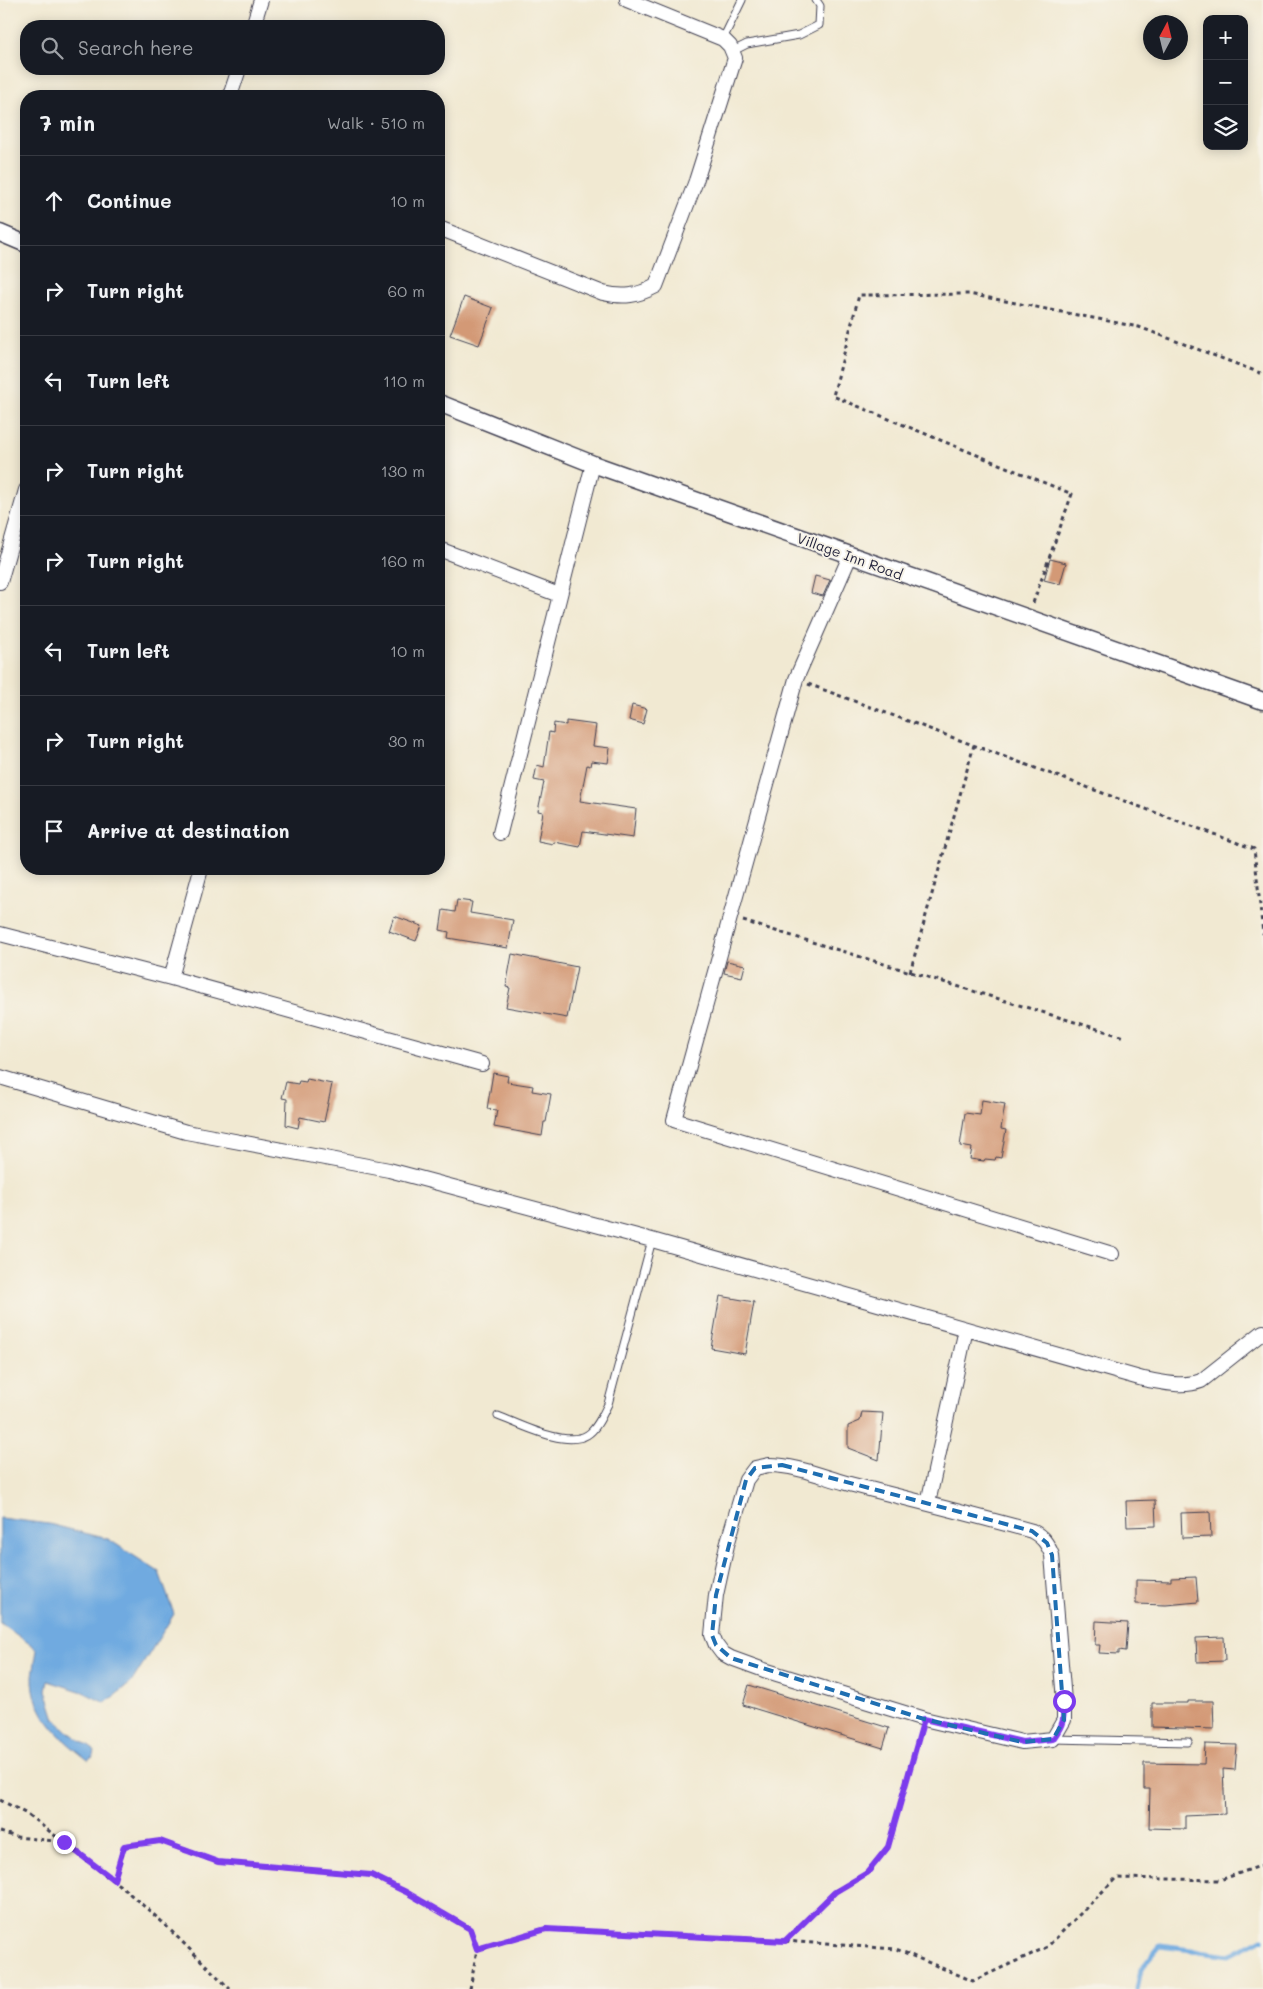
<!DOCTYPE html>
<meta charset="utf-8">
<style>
:root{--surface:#171b24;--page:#20242c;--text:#f1f3f6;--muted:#9ea1a6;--line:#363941}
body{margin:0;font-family:Mali,sans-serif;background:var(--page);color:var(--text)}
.controls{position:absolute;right:15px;top:15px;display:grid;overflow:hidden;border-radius:10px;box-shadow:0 2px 12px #0003}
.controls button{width:45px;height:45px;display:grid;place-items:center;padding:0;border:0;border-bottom:1px solid var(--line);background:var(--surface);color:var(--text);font:25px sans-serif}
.compass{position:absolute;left:1143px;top:15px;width:45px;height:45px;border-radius:50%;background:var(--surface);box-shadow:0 2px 12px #0003;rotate:7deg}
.stop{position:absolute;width:15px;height:15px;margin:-11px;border:4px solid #7c3aed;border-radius:50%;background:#fff}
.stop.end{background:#7c3aed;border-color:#fff;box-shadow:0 1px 5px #0008}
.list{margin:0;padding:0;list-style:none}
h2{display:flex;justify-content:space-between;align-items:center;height:65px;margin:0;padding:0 20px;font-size:21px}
h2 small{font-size:16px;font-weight:400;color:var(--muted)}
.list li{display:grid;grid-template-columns:32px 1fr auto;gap:15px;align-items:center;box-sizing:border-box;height:90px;padding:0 20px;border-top:1px solid var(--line)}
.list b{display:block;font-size:19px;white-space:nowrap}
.list em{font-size:16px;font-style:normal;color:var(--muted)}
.icon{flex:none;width:28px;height:28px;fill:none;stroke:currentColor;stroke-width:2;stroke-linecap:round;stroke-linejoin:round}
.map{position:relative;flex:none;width:1263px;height:1989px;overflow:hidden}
.search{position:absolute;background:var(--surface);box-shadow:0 2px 12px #0003;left:20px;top:20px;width:425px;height:55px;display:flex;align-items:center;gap:12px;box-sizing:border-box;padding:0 18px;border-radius:20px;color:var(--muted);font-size:19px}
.panel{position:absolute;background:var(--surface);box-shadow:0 2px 12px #0003;left:20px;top:90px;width:425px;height:785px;border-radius:20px}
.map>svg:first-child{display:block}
.water{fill:#70aae0;stroke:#49668e}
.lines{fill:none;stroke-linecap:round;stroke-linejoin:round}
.stream{stroke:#70aae0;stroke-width:5}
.building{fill:#d39976}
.service-casing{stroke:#414052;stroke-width:9}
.minor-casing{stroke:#414052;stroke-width:16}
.tertiary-casing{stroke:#414052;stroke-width:19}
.path{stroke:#414052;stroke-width:3;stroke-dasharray:4 4;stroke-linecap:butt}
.service{stroke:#fff;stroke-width:7}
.minor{stroke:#fff;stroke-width:14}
.tertiary{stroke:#fff;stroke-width:16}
.route{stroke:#7c3aed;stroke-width:6}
.marked{fill:none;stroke:#1f6fb2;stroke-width:4;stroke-dasharray:10 6;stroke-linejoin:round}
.labels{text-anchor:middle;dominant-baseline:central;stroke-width:4;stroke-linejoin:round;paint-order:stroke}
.street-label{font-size:14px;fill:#22223b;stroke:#f7f3e8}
</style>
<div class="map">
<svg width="1263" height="1989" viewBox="0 0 1263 1989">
<rect width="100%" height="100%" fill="#f7f3e8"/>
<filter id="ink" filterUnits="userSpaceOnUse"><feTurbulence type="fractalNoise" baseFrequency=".02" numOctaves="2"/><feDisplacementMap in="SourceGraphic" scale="10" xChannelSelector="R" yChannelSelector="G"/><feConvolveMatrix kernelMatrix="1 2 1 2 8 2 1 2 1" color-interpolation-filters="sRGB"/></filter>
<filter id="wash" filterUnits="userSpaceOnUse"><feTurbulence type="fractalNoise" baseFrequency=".0096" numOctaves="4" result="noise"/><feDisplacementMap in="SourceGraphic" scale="20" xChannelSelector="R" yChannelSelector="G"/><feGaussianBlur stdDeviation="1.12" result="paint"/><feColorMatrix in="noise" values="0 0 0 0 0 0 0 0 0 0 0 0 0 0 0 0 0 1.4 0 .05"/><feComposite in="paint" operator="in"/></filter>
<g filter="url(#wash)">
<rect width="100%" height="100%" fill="#f1e9d2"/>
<path class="water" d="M0,1518l49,6 59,15 51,33 15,42 -43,69 -26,20 -22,-11 -35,-11 -2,9 9,29 15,14 24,17 -1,7 -5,3c-27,-21 -56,-46 -55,-84 1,-9 3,-19 4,-27l-37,-26z"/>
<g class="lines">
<path class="stream" d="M1137,1989l4,-20 19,-23 70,9 33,-17"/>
</g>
<g id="blocks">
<path class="building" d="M464,297l29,11 -14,37 -29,-10z
M1050,559l16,4 -6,21 -16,-4z
M815,576l15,4 -7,16 -12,-3z
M632,705l15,4 -4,15 -14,-4z
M566,721l30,4 -3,21 17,2 -2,15 -17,-2 -1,5 -3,-1 -7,36 56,8 -3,29 -50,-7 -3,16 -26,-5 -1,2 -15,-3 5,-29 -5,-1 6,-29 -10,-2 3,-15 7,2 5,-35 4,1 1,-10 12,2z
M457,900l15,2 -2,11 43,7 -5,28 -60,-10 1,-6 -9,-2 3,-20 12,2z
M394,916l28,10 -6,15 -27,-10z
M512,954l65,13 -10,51 -61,-11 4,-19 -4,-1z
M727,961l18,4 -3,12 -18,-4z
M493,1073l15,3 -1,6 26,4 -1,5 19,3 -5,28h-2l-2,14 -48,-9 3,-17 -10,-1z
M307,1079l25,5 -8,38 -24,-5 -2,11 -12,-3 1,-26 -5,-1 4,-16 12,2 1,-3 7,1z
M982,1100l23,4 -4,25 5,1 -5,28 -5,-1 -1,3 -10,-1 -1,2 -14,-2 2,-11 -12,-2 5,-33 15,2z
M720,1296l34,6 -9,52 -34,-6z
M862,1412l21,1 -4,47 -31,-12v-22l12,-5z
M1155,1500l1,26 -29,1 -1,-26z
M1210,1512l1,25 -29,1 -1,-25z
M1196,1577l2,25 -32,3 -30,-1v-24l35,1v-3z
M1096,1621l32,2 -2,28 -7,-1v4l-20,-1 1,-8h-5z
M1224,1637l1,24 -28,1 -1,-24z
M749,1685l140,43 -6,20 -140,-43z
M1188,1701h25l1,28 -62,-2v-24h36z
M1205,1744l32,1 -2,25 -12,-1 2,45 -40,2v13l-36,-1 1,-39h-6v-26l60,1z"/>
</g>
</g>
<g filter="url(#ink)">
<use href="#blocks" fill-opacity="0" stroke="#414052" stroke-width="1"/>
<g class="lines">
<g class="service-casing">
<path id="service" d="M723,39l19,-39
M733,51l14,-7 52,-9 20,-10 1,-19 -4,-6
M498,1416c22,8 67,32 89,19 10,-6 16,-21 21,-31l44,-164
M1053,1739l135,3"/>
</g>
<g class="minor-casing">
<path id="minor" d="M253,26l8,-26
M230,96l9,-27
M439,228l164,65c21,5 34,3 53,-7l40,-105 39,-123 -5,-12 -7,-7 -96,-39
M439,549l120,46
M850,556l-54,123 -122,441 438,134
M0,582l26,-92
M500,833l93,-369
M0,934l171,44 311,86
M171,978l30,-109
M0,1077l186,55 203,38 263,70 491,139c19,3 39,9 58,2l62,-49
M769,1465c26,0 52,11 77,18 62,16 124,31 186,48 11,6 15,12 20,24l12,146v19l-11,19 -31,3 -98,-23 -160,-49 -33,-12 -9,-5 -6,-8 -4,-10 4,-40 11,-50 19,-65 9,-12z
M928,1503l38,-174"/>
</g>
<g class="tertiary-casing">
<path id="tertiary" d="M0,233l26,11
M439,403l154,61 670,237"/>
</g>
<path class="path" d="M1033,603l39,-109 -239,-98 26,-101 110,-1 170,33 124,47
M808,684l446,165 9,85
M743,921l381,116
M910,972l64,-227
M0,1800l27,14 96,74 38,33 69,68
M0,1832l17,5 47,5
M114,1880l11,-34 35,-5 57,21 154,13 35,17 64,37 7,20
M785,1941l50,-49 32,-19 21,-26 32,-114
M470,1989l7,-40 69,-20 239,12 111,8 77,32 74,-34 69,-69 104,2 43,-15"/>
<use href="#service" class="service"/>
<use href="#minor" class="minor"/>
<use href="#tertiary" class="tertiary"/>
</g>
</g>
<g class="lines" filter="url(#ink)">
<path class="route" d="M64,1842l50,38 10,-34 36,-5 58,21 153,13 35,17 64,37 7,20 69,-20 239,12 50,-49 32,-19 21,-26 36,-128 98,23 31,-3c11,-15 11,-20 11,-38"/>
</g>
<path class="marked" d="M782,1465l250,66 15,12 5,12 12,165 -11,19 -31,3 -98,-23 -193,-61 -15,-13 -4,-10 4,-40 30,-115 9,-12z"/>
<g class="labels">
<g class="street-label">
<text transform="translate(850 556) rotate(20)">Village Inn Road</text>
</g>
</g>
</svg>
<div class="controls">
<button>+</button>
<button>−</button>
<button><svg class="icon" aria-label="layers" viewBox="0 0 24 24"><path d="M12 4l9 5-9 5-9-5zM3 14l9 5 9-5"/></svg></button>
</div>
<svg class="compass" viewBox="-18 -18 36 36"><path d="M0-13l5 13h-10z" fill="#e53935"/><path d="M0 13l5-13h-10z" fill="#9ea1a6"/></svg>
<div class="stop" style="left:1064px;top:1701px"></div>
<div class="stop end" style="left:64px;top:1842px"></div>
<div class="search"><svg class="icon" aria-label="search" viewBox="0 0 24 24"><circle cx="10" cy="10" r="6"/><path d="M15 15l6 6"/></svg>Search here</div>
<section class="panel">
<h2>7 min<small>Walk · 510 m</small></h2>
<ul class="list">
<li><svg class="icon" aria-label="ahead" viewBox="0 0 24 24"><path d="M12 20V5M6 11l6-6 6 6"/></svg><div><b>Continue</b></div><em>10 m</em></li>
<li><svg class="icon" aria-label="right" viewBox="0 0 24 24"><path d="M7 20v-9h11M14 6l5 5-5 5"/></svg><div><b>Turn right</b></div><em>60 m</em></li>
<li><svg class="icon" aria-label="left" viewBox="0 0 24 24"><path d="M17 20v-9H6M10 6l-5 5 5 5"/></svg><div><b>Turn left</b></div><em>110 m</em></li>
<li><svg class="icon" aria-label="right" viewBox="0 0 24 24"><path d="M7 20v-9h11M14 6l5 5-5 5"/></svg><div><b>Turn right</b></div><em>130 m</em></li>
<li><svg class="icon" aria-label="right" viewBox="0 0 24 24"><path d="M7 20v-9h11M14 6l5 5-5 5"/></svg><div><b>Turn right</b></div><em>160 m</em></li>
<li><svg class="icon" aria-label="left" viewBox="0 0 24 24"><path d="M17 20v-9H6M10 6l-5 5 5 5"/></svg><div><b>Turn left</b></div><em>10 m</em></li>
<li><svg class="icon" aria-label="right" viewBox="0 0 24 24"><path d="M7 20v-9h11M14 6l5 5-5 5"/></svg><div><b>Turn right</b></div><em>30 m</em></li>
<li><svg class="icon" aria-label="arrive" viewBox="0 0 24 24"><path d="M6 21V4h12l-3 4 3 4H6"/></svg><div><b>Arrive at destination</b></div></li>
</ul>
</section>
</div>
